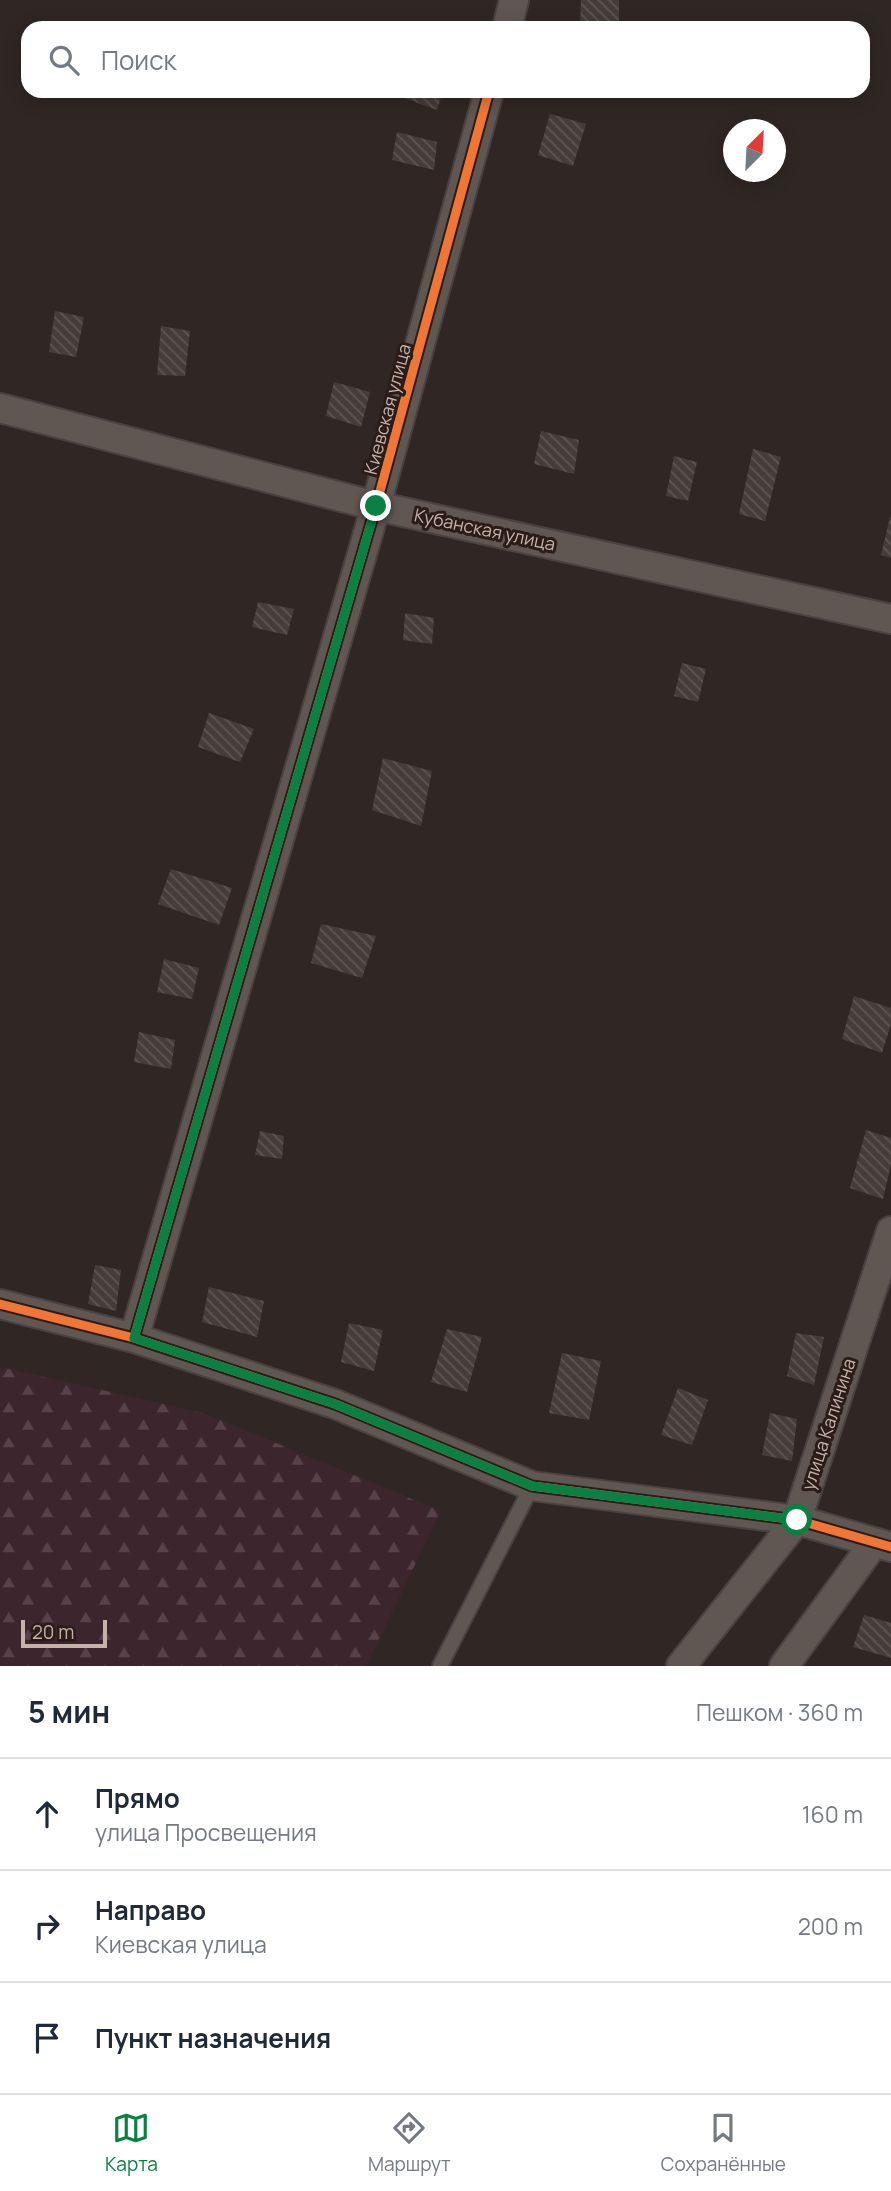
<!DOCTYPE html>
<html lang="ru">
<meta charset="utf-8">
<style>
:root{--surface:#fff;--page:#f6f6f7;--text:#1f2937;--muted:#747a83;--line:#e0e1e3;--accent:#0b8043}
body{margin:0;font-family:Manrope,sans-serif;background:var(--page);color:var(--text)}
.compass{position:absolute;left:723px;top:119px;width:63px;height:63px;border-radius:50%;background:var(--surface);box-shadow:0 4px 18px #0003;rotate:24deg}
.scale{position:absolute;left:21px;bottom:18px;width:86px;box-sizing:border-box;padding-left:7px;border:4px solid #c4b2ab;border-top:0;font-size:19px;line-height:24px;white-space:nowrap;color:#c4b2ab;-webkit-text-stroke:5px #2b1c18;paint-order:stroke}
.stop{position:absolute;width:21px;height:21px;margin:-16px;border:5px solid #0b8043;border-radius:50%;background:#fff}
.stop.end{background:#0b8043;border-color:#fff;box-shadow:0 2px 7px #0008}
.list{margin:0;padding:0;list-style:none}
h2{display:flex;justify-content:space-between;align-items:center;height:91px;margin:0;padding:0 28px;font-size:30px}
h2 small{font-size:23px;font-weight:400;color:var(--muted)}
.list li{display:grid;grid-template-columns:46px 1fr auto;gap:21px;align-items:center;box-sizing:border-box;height:112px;padding:0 28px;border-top:2px solid var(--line)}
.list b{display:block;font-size:26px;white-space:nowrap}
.list p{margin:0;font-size:23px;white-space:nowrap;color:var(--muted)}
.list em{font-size:23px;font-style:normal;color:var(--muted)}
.icon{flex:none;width:38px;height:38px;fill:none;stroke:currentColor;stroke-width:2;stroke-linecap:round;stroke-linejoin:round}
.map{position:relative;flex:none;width:891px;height:1666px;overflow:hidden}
.search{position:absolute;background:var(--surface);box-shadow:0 4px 18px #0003;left:21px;right:21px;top:21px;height:77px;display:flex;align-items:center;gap:18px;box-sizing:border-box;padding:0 24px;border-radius:21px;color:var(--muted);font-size:26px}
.sheet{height:427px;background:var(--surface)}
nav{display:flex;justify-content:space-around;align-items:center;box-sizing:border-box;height:98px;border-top:2px solid var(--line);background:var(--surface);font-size:19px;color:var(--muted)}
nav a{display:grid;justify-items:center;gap:4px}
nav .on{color:var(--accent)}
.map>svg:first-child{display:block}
.forest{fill:url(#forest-firs)}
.building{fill:url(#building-back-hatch)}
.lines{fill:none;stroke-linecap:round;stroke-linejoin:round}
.lane-casing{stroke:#4a4240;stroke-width:18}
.street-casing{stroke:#4a4240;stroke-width:32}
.lane{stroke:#605652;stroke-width:14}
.street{stroke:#605652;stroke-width:28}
.cycleway-casing{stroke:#2b1c18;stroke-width:13}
.cycleway{stroke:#f07635;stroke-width:9}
.route{stroke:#0b8043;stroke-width:9}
.labels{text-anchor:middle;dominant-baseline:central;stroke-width:6;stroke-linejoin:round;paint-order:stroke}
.street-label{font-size:18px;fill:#c4b2ab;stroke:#2b1c18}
</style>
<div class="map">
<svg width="891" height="1666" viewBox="0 0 891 1666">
<defs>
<pattern id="forest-firs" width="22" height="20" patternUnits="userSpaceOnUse" patternTransform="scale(1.75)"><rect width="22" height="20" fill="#3c252d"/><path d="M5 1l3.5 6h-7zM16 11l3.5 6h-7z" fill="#574249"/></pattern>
<pattern id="building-back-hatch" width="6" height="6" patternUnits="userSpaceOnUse" patternTransform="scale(1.75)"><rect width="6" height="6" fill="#463c39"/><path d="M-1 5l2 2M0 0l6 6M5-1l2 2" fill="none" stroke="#5f5653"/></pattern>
</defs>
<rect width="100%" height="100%" fill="#302724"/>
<path class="forest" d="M0,1367l203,46 238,98 -75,155h-366z"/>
<path class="building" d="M581,0h38v28h-39z
M385,91h58l-6,19z
M550,114l36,10 -13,42 -35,-11z
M397,132l40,10 -3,28 -42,-10z
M55,311l29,6 -8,40 -27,-5z
M161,326l29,5 -5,45 -28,-1z
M334,382l36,10 -9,35 -35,-11z
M541,431l38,9 -5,34 -40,-10z
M753,449l28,8 -16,64 -26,-7z
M674,456l23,6 -9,39 -22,-5z
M890,517h1v41l-10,-3z
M258,602l36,7 -7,26 -35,-8z
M405,613l29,5 -2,26 -29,-4z
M682,663l24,6 -8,33 -24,-6z
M209,713l45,16 -14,33 -42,-15z
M383,758l49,13 -11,55 -49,-16z
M171,869l61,19 -13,37 -61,-21z
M321,924l55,12 -14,42 -51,-15z
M164,959l35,9 -7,31 -35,-7z
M854,996l37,12v16l-9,29 -40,-14z
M139,1032l36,8 -4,29 -37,-7z
M866,1130l25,8v26l-8,35 -33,-11z
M260,1131l24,5 -2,23 -27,-4z
M95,1265l26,5 -5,41 -28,-7z
M209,1287l55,14 -7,36 -55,-15z
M349,1323l34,7 -9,41 -33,-9z
M447,1329l35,8 -15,55 -36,-10z
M796,1333l28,4 -10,48 -27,-9z
M562,1353l39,8 -12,59 -40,-7z
M678,1388l30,12 -16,45 -31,-10z
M770,1413l27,6 -5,42 -30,-6z
M864,1615l27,8v35l-38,-11z"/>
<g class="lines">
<g class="lane-casing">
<path id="lane" d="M440,1666l92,-180"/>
</g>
<g class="street-casing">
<path id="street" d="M507,28l7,-28
M0,408l376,98 515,113
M0,1304l134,34 201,66 197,82 265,34 94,27
M134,1338l242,-832 113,-415
M681,1666l116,-146 94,-289
M784,1666l90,-123"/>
</g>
<use href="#lane" class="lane"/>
<use href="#street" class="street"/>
<g class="cycleway-casing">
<path id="cycleway" d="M0,1304l134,34 201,66 197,82 265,34 94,27
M134,1338l242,-832 113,-415"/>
</g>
<use href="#cycleway" class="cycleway"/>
</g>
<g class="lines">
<path class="route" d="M376,506l-242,832 201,66 197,82 265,34"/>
</g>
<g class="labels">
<g class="street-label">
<text transform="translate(387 409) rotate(-75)">Киевская улица</text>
<text transform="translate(485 529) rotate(12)">Кубанская улица</text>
<text transform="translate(828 1424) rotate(-72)">улица Калинина</text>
</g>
</g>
</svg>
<svg class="compass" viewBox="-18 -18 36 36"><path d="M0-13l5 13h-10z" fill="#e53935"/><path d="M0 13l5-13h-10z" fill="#747a83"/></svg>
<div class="scale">20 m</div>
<div class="stop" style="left:797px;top:1520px"></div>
<div class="stop end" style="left:376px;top:506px"></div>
<div class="search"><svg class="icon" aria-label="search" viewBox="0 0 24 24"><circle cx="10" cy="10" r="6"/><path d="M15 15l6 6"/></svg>Поиск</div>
</div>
<section class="sheet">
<h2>5 мин<small>Пешком · 360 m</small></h2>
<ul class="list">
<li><svg class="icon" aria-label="ahead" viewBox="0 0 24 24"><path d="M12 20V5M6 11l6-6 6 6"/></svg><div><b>Прямо</b><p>улица Просвещения</p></div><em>160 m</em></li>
<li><svg class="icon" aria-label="right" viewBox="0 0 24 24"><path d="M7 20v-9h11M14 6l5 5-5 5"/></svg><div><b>Направо</b><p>Киевская улица</p></div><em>200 m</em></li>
<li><svg class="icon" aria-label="arrive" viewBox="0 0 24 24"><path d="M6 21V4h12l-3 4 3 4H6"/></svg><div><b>Пункт назначения</b></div></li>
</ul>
</section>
<nav>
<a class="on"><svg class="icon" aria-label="map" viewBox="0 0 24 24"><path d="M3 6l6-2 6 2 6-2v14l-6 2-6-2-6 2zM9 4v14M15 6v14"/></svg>Карта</a>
<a><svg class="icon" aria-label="directions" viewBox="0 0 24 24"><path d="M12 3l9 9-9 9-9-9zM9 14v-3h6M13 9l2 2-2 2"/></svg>Маршрут</a>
<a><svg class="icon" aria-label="saved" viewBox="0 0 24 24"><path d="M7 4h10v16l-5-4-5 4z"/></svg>Сохранённые</a>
</nav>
